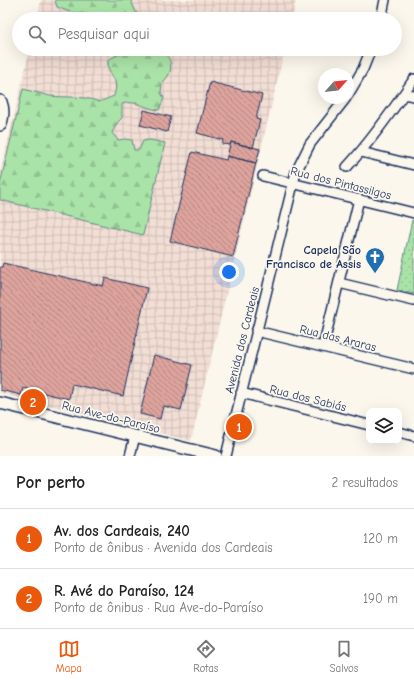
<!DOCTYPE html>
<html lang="pt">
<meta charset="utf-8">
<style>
:root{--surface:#fff;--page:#f2f2f2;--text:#222;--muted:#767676;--line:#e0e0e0;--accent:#ea580c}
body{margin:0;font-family:"Comic Neue",sans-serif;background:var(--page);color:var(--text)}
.controls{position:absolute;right:12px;bottom:12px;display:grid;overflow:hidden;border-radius:8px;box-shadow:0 4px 16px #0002}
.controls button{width:36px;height:36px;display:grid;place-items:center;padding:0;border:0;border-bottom:1px solid var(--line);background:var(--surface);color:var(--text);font:20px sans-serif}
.compass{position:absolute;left:318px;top:68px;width:36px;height:36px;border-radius:50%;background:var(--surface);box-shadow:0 4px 16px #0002;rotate:63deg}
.you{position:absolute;left:229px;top:272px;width:14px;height:14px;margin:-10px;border:3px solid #fff;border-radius:50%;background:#1a73e8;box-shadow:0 0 0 6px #1a73e833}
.badge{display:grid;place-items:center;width:26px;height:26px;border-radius:50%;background:var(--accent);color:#fff;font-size:13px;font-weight:700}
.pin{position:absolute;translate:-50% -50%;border:2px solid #fff;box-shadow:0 1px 4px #0006}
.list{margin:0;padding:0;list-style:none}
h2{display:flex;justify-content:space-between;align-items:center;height:52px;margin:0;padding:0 16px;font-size:17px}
h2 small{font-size:13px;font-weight:400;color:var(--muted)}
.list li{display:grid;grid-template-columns:26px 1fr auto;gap:12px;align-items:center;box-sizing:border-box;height:60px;padding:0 16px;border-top:1px solid var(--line)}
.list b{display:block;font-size:15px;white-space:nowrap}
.list p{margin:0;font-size:13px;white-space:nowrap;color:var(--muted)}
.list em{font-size:13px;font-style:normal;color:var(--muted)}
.icon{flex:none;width:22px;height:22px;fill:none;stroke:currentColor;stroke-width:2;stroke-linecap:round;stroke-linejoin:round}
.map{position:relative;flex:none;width:414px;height:456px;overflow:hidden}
.search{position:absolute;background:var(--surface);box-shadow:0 4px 16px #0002;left:12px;right:12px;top:12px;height:44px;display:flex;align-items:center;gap:10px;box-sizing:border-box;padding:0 14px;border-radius:22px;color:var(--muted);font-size:15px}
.sheet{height:172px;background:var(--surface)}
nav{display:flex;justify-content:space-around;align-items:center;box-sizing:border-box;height:56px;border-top:1px solid var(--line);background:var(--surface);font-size:11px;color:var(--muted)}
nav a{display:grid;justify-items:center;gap:2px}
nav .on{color:var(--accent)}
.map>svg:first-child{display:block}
.industrial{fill:url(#industrial-grid)}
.forest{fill:url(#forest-firs);stroke:#628983}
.park{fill:url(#park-dots);stroke:#628983}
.building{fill:url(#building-back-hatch);stroke:#1b2f5e}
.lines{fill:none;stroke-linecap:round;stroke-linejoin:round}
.minor-casing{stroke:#1b2f5e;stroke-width:12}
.tertiary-casing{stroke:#1b2f5e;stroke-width:14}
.secondary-casing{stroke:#1b2f5e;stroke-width:16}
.minor{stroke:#fbf7ec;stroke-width:9}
.tertiary{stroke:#fbf7ec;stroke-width:11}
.secondary{stroke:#fbf7ec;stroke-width:13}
.labels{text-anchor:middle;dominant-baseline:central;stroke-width:3.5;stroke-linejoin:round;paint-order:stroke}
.street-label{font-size:12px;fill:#1b2f5e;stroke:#fbf7ec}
.poi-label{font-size:12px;font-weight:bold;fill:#1b2f5e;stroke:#fbf7ec;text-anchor:end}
</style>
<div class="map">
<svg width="414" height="456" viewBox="0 0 414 456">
<defs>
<pattern id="industrial-grid" width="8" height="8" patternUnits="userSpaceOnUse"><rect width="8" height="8" fill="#f2ded4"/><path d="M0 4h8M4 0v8" fill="none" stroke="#cfbfb8"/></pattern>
<pattern id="forest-firs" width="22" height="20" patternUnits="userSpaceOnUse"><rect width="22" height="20" fill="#aae3a8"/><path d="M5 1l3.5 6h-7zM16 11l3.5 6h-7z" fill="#92c393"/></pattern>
<pattern id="park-dots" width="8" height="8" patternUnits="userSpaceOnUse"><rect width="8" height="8" fill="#aae3a8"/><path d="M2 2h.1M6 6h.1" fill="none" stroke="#92c393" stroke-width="1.8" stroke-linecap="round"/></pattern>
<pattern id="building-back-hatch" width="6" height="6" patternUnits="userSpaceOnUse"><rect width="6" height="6" fill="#dda39c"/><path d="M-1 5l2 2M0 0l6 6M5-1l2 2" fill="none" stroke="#b28582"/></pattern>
</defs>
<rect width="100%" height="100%" fill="#fbf7ec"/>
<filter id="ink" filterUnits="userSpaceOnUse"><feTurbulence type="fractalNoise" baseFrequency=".025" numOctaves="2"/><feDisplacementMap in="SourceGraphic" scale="8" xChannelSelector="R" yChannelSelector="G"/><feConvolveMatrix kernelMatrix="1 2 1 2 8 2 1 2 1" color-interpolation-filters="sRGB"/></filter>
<g filter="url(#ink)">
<path class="industrial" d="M41,0h255l-4,19h-255z
M30,49h255l-94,392 -191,-48v-219z"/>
<path class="forest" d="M55,0h78l-1,3 7,16h-39l-3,-5c-14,1 -27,-1 -40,-7z
M130,49h33c10,13 11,23 -1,34l-1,10 3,5 -5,12c-14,-1 -23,-11 -37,-6v14l-5,5 -5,10 6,7 7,-1 7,1 2,10h5l4,-9 7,-1 15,3 -22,92 -143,-35v-16l23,-95c9,2 18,5 27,7 17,2 33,-1 49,6l15,-6c6,-21 -7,-18 -6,-36l11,-6z"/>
<path class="park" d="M412,220l2,1v73l-17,-4z"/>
<path class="building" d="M172,13l26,6h-28z
M181,49h24l-1,5z
M210,82l52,13 -6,24 4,1 -7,28 -22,-6 -1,3 -8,-1 1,-4 -26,-7z
M144,110l27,7 -4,15 -27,-7z
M231,142l29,7 -4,14 -29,-7z
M192,152l34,8 1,-4 29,7 -23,94 -63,-16z
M3,263l100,23 2,-8 42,10 -24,108 -51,-12 -3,15 -46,-11 -2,7 -21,-5v-123h2z
M154,355l38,10 -11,45 -18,-4 -3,13 -20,-5z"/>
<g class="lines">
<g class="minor-casing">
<path id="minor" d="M381,19l4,-19
M404,94l10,2
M348,95l15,-26 8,-20
M361,152l53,13
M347,167c25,-27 46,-57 67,-88
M263,176l151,37
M339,283l75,18
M256,331l158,38
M323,347l36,-148
M241,393l128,32
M399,432l15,4
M130,456l5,-20
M226,456l70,-284 14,-28 36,-46"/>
</g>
<g class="tertiary-casing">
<path id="tertiary" d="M0,403l216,53"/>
</g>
<g class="secondary-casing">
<path id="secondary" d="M0,102c3,8 2,14 0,22"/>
</g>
<use href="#minor" class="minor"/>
<use href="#tertiary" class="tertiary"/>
<use href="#secondary" class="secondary"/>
</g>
</g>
<defs>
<g id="church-pin" transform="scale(1)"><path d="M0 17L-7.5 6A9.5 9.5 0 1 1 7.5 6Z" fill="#1f6fb2" stroke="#fbf7ec"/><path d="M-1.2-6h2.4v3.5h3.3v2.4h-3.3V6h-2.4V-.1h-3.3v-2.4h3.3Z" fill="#fff"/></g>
</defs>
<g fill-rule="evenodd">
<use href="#church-pin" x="375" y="257"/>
</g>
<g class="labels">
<g class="street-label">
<text transform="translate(341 183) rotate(14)">Rua dos Pintassilgos</text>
<text transform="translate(338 338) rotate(14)">Rua das Araras</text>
<text transform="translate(242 340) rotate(-76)">Avenida dos Cardeais</text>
<text transform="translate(308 398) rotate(14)">Rua dos Sabiás</text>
<text transform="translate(111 417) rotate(14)">Rua Ave-do-Paraíso</text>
</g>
<g class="poi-label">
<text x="361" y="250">Capela São<tspan x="361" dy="14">Francisco de Assis</tspan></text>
</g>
</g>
</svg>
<div class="controls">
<button><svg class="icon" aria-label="layers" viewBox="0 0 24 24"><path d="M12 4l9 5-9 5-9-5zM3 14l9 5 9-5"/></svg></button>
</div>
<svg class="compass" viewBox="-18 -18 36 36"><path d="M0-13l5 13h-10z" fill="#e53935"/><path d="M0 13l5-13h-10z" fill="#767676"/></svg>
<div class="you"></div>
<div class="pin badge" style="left:239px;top:427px">1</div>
<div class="pin badge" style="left:33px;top:402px">2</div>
<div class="search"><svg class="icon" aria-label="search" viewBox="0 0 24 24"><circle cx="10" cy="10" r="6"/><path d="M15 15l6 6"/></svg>Pesquisar aqui</div>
</div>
<section class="sheet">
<h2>Por perto<small>2 resultados</small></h2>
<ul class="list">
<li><span class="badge">1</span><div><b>Av. dos Cardeais, 240</b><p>Ponto de ônibus · Avenida dos Cardeais</p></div><em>120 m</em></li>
<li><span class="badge">2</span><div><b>R. Avé do Paraíso, 124</b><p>Ponto de ônibus · Rua Ave-do-Paraíso</p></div><em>190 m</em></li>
</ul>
</section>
<nav>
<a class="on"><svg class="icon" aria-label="map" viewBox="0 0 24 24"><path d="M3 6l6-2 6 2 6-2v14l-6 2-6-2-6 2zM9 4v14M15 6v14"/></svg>Mapa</a>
<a><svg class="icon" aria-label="directions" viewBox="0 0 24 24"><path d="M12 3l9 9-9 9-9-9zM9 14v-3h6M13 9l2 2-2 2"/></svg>Rotas</a>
<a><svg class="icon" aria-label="saved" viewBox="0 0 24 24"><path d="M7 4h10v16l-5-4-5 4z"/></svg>Salvos</a>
</nav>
